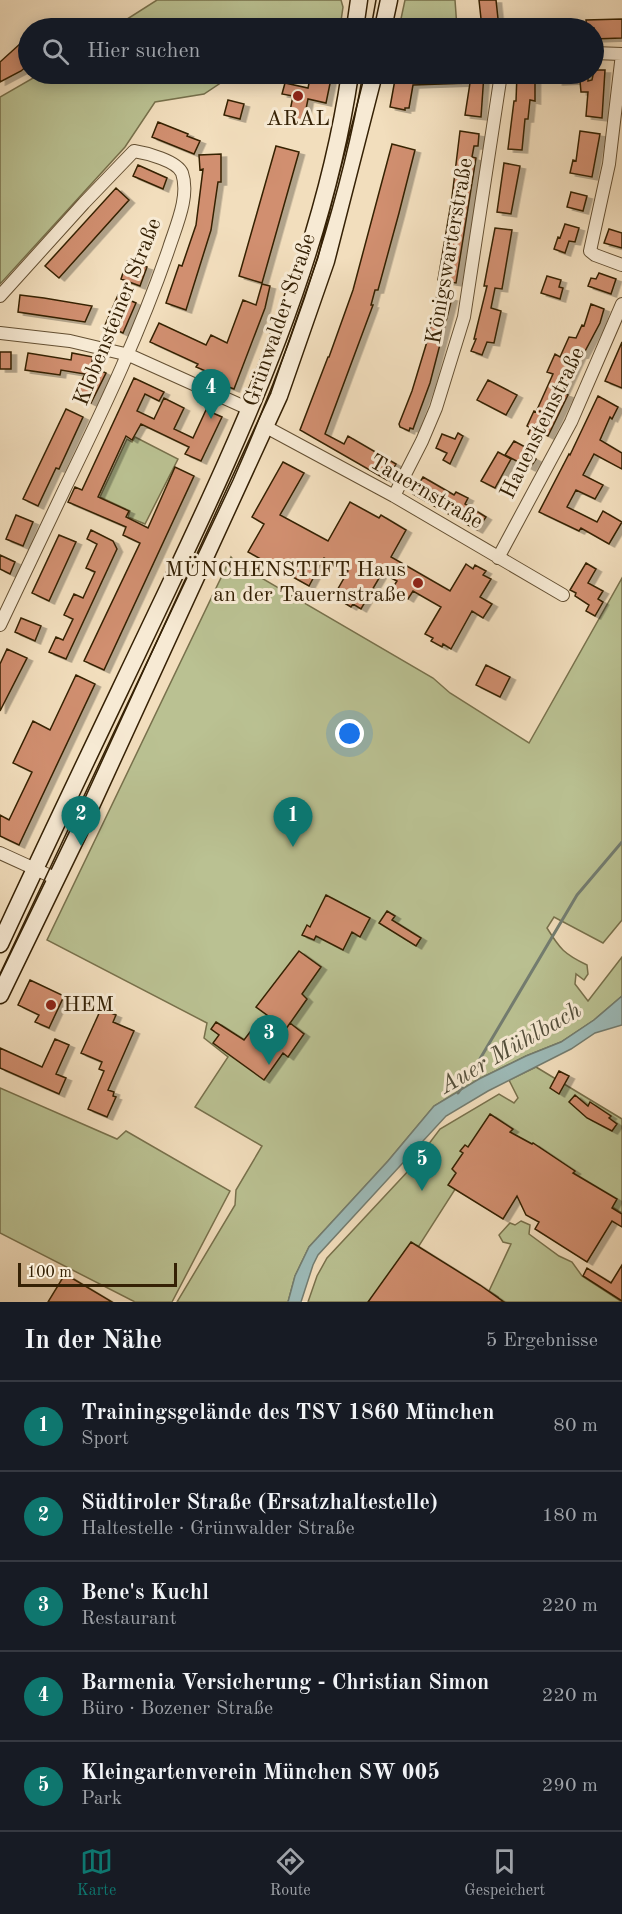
<!DOCTYPE html>
<html lang="de">
<meta charset="utf-8">
<style>
:root{--surface:#171b24;--page:#20242c;--text:#f1f3f6;--muted:#9ea1a6;--line:#363941;--accent:#0f766e}
body{margin:0;font-family:"Old Standard TT",serif;background:var(--page);color:var(--text)}
.scale{position:absolute;left:18px;bottom:15px;width:159px;box-sizing:border-box;padding-left:6px;border:3px solid #352105;border-top:0;font-size:16px;line-height:21px;white-space:nowrap;color:#352105;-webkit-text-stroke:4px #f7ead4;paint-order:stroke}
.you{position:absolute;left:350px;top:734px;width:21px;height:21px;margin:-15px;border:4px solid #fff;border-radius:50%;background:#1a73e8;box-shadow:0 0 0 9px #1a73e833}
.badge{display:grid;place-items:center;width:39px;height:39px;border-radius:50%;background:var(--accent);color:#fff;font-size:20px;font-weight:700}
.pin{position:absolute;translate:-50% -50px;filter:drop-shadow(0 2px 3px #0008)}
.pin::after{content:'';position:absolute;top:32px;width:21px;height:18px;background:inherit;clip-path:polygon(0 0,100% 0,50% 100%)}
.list{margin:0;padding:0;list-style:none}
h2{display:flex;justify-content:space-between;align-items:center;height:78px;margin:0;padding:0 24px;font-size:26px}
h2 small{font-size:20px;font-weight:400;color:var(--muted)}
.list li{display:grid;grid-template-columns:39px 1fr auto;gap:18px;align-items:center;box-sizing:border-box;height:90px;padding:0 24px;border-top:2px solid var(--line)}
.list b{display:block;font-size:22px;white-space:nowrap}
.list p{margin:0;font-size:20px;white-space:nowrap;color:var(--muted)}
.list em{font-size:20px;font-style:normal;color:var(--muted)}
.icon{flex:none;width:33px;height:33px;fill:none;stroke:currentColor;stroke-width:2;stroke-linecap:round;stroke-linejoin:round}
.map{position:relative;flex:none;width:622px;height:1302px;overflow:hidden}
.search{position:absolute;background:var(--surface);box-shadow:0 3px 15px #0003;left:18px;right:18px;top:18px;height:66px;display:flex;align-items:center;gap:15px;box-sizing:border-box;padding:0 21px;border-radius:33px;color:var(--muted);font-size:22px}
.sheet{height:528px;background:var(--surface)}
nav{display:flex;justify-content:space-around;align-items:center;box-sizing:border-box;height:84px;border-top:2px solid var(--line);background:var(--surface);font-size:16px;color:var(--muted)}
nav a{display:grid;justify-items:center;gap:3px}
nav .on{color:var(--accent)}
.map>svg:first-child{display:block}
.green{fill:#bac192;stroke:#78714c;stroke-width:1.5}
.water{fill:#9dbbb9;stroke:#737d71;stroke-width:1.5}
.lines{fill:none;stroke-linecap:round;stroke-linejoin:round}
.stream{stroke:#737d71;stroke-width:3}
.building{fill:#d18f6f;stroke:#352105;stroke-width:1.5;filter:url(#shadow)}
.minor-casing{stroke:#645033;stroke-width:14}
.secondary-casing{stroke:#352105;stroke-width:19}
.minor{stroke:#f7ead4;stroke-width:12}
.secondary{stroke:#f7ead4;stroke-width:16}
.tram{stroke:#352105;stroke-width:1.5}
.poi-dot{fill:#8f2418;stroke:#f7ead4;stroke-width:2}
.labels{text-anchor:middle;dominant-baseline:central;stroke-width:6;stroke-linejoin:round;paint-order:stroke}
.poi-label{font-size:22px;fill:#352105;stroke:#f7ead4}
.street-label{font-size:22px;fill:#352105;stroke:#f7ead4}
.water-label{font-size:24px;font-style:italic;fill:#544f3b;stroke:#f7ead4}
</style>
<div class="map">
<svg width="622" height="1302" viewBox="0 0 622 1302">
<defs>
<filter id="shadow"><feDropShadow dx="5.5" dy="3" stdDeviation="0" flood-color="#0004"/></filter>
</defs>
<rect width="100%" height="100%" fill="#f2debd"/>
<filter id="stains"><feTurbulence type="fractalNoise" baseFrequency=".00333" numOctaves="4"/><feColorMatrix values="0 0 0 0 .2 0 0 0 0 .09 0 0 0 0 .02 0 0 0 .5 -.17"/></filter>
<radialGradient id="worn" r=".72"><stop offset=".6" stop-color="#630" stop-opacity="0"/><stop offset="1" stop-color="#630" stop-opacity=".3"/></radialGradient>
<path class="green" d="M157,0h184l2,7 -3,21h-227z
M405,0h50l2,28h-58z
M40,74h194l-30,20 -49,8 -30,45 -125,137v-187z
M135,437l43,22 -33,65 -17,-7 2,-6 -30,-14 27,-58 5,3z
M231,557l5,6 197,115 17,15 79,50 93,-165v342l-19,23 -49,-26 -7,11c13,21 17,26 40,37l1,9 -4,6 -8,-6 -1,10 13,17 34,-44v39l-28,24 -33,22 -35,14 -47,23 -45,27 -46,55 -79,86 -14,29 -7,26h-111l58,-97 1,-15 26,-44 -67,-39 33,-50 -24,-19 3,-15 -160,-83z
M536,1067l86,52v94l-131,-80 -108,169h-75l9,-26 10,-18 83,-89 30,-40 59,-35 15,9 4,-5 -9,-18z
M0,1088l117,51 9,-8 104,60 -58,111h-37l-135,-69z
M521,1221l9,4 -1,9 30,22 13,6 10,14 40,26h-123l-1,-5 -9,-6 22,-47 -8,-2 -4,-7 11,-12 5,2z"/>
<path class="water" d="M622,996v29l-27,8 -24,16 -83,42 -42,25 -128,139 -5,10 -12,37h-13l7,-26 14,-29 79,-86 46,-55 45,-27 47,-23 35,-14 33,-22z"/>
<g class="lines">
<path class="stream" d="M458,1093l13,-19 106,-179 45,-53"/>
</g>
<path class="building" d="M479,0h17l3,28h-17z
M622,19v19l-28,1v-11h-7l-1,-8z
M21,43l7,8v14l-7,6 -21,11v-20z
M594,70h11l-3,48 -16,-2 2,-24h-7l-1,-11 -23,1v-8h31v7l4,-1z
M311,74h21l-6,29 -18,-4 -5,25 -15,-3 5,-25 -11,-2 3,-11 23,5z
M396,74h88l-3,43 -16,-2 5,-32 -57,2 -4,23h-4v2l-15,-3z
M517,74h18v27l-5,-1 -2,19h-3l-3,31 -14,-1 6,-48h2z
M228,100l16,4 -4,15 -16,-4z
M158,122l30,12 -1,2 13,5 -6,13 -42,-17z
M460,131l19,3 -1,12h-4l-2,11 4,1 -20,125 -18,-3 14,-83z
M580,131l20,3 -8,43 -22,-4 3,-13 3,1z
M392,144l23,6 -16,63 -21,77h-3l-4,15h2l-48,129 19,10 4,-8 48,28 -9,16 -87,-50 28,-73h1l24,-67z
M276,146l23,6 -37,131 -23,-7z
M221,154v28h-3l-7,48 -25,80 -20,-7 13,-38 3,1 14,-41 7,-56 -3,1 -1,-15z
M504,163l16,3 -9,48 -14,-2z
M138,165l29,13 -4,11 -30,-13z
M116,188l13,12 -70,78 -14,-12z
M571,192l16,4 -4,15 -16,-4z
M565,224l14,4 -4,14 -6,-1 -4,12 -11,-4 4,-12 2,1z
M495,228l17,2 -10,59 -7,-1 -4,20 10,3 -7,32 -7,-1 -5,13 -11,-4 5,-12h-2l13,-53h-3z
M609,229l13,4v15l-18,-5z
M127,261l20,6 -7,19 -19,-7z
M599,273l17,6 -5,15 -23,-8 3,-8 5,1z
M547,276l14,4 -2,7 4,1 -3,11 -19,-6z
M262,284l8,2 -5,22 -31,81 -21,-8 2,-6 -19,-8 2,-3 -48,-22 9,-19 47,22 5,-10 16,8 16,-43 13,5z
M20,295l24,3 48,8 -7,16 -67,-10z
M118,295l18,8 -13,30 -18,-8z
M437,295l15,3 -22,85 -17,46 -3,-1 -1,3 -9,-4 -1,-3 13,-33 17,-56z
M591,304l13,5 -4,14 -17,32 -2,-1 -18,39 5,2 -20,41 -9,-5 -3,7 -8,-4 3,-6 -4,-2 7,-15 2,1 17,-38 -6,-2 8,-18 5,3 9,-20 7,1 6,-13 2,1z
M622,342v46l-17,-7z
M0,352h11v17h-11z
M28,353l43,7 1,-7 21,4 -2,9 15,7 -15,30 -16,-8 10,-21 -24,-4 -1,5 -35,-5z
M134,378l30,14 -5,9 -14,-7 -8,17 17,8 10,-21 20,10 -10,21 19,9 13,-28 16,7 -21,44 -16,-7 4,-7 -48,-23 -9,16 -6,-4 -28,61 31,14 -3,6 22,11 27,-61 19,9 -90,194 -20,-9 56,-118 -17,-8 3,-8 -58,-25 7,-15 7,3z
M488,380l29,15 -11,20 -29,-15z
M598,396l20,11 -6,12 -2,-2 -10,23 22,13v16l-28,-15 -11,21 20,10 -8,14 -19,-9 -9,17 30,15 6,-11 19,11 -13,22 -28,-16 -2,3 -40,-19 30,-58 1,1z
M66,409l17,8 -24,52 -3,-1 -18,38 -15,-7z
M458,433l5,3 -13,28 -7,-4 4,-7 -11,-5 6,-14 13,5z
M514,441l13,7 -3,5 12,6 -6,9 -25,-13z
M498,452l13,7 -16,29 -14,-7z
M283,462l21,11 -24,42 48,26 22,-39 29,16 2,-3 25,15 -15,27 59,34 16,-27 7,5 2,-4 11,6 -3,4 8,4 -11,18 12,7 -9,14 -11,-7 -21,38 -8,-5 -1,3 -11,-6 2,-3 -8,-4 16,-27 -28,-16 -5,8 -16,-10 5,-8 -15,-8 -21,36 -8,-5 -2,3 -10,-6 2,-3 -8,-4 13,-23 -24,-13 -15,28 -61,-34 16,-28 -12,-7z
M423,477l31,18 2,-3 12,6 -3,6 21,13 -9,13 -64,-36z
M16,515l17,7 -10,24 -17,-7z
M91,530l22,11 4,8 -51,110 -17,-7 7,-15 7,3 10,-21 -9,-4 10,-21 9,4 12,-26 -9,-4 11,-24 -10,-5z
M59,535l17,7 -27,59 -17,-8z
M0,555l15,7 -5,12 -10,-5z
M586,563l10,6 -8,14 15,8 -5,8 5,3 -8,14 -9,-5 3,-6 -14,-9 1,-3 -6,-3z
M21,618l20,8 -6,15 -20,-9z
M7,649l20,9 -27,53v-47z
M486,665l24,12 -10,20 -24,-12z
M76,675l19,9 -76,161 -19,-9v-21l9,5 23,-48 -19,-9 20,-42 17,9z
M326,895l44,23 -10,19 -8,-5 -9,18 -27,-14 -2,4 -12,-5 5,-10 3,2z
M387,911l8,5 -3,4 29,18 -5,8 -37,-23z
M299,951l22,16 -19,27 5,5 -21,30 -30,-22z
M30,980l34,16 -15,32 -14,-6 4,-7 -21,-10z
M101,1009l15,6 -3,7 21,9 -26,59 6,2 -1,4 3,1 -9,20 -19,-8 16,-38 -5,-2 3,-7 -21,-9z
M216,1022l28,18 6,-8 7,5 2,-3 5,3 1,-1 11,7 14,-20 14,11 -16,23 -5,-4 -19,27 -51,-37 6,-8 -8,-6z
M55,1039l14,6 -13,29 10,4 -7,16 -59,-26v-20l42,19z
M559,1071l10,5 -10,18 -9,-6z
M575,1095l13,11 2,-4 21,14 -2,2 8,6 -5,7 -25,-13 -18,-16z
M490,1114l23,15 -3,3 22,12 1,-1 42,28 -2,2 44,26 -5,9 10,6v13l-10,-6 -25,41 -52,-33 4,-7 -13,-7 -9,-19 -14,23 -55,-34 8,-12 -4,-4 11,-16 -3,-2 5,-6 3,2z
M411,1242l69,43 24,17h-136z
M622,1265v36l-39,-25 4,-8 24,15z
M65,1274l47,28h-64z"/>
<g class="lines">
<g class="minor-casing">
<path id="minor" d="M594,53l28,1
M622,54l-13,110 -19,87 5,4 27,10
M0,296l84,-93 50,-52c13,2 43,10 48,22 8,23 -6,53 -13,75 -28,82 -65,160 -103,238 -22,46 -44,93 -66,139
M0,333l70,8 59,14 120,54
M266,427l128,69 169,99
M394,496l28,-55 14,-33 28,-91 37,-243
M498,558l73,-136 51,-118
M0,853l57,26"/>
</g>
<g class="secondary-casing">
<path id="secondary" d="M355,28l4,-28
M383,28l6,-28
M0,944c55,-119 112,-237 168,-355 78,-165 155,-333 182,-515
M0,995l79,-163 200,-436 47,-135 48,-187"/>
</g>
<use href="#minor" class="minor"/>
<use href="#secondary" class="secondary"/>
<path class="tram" d="M371,28l5,-28
M0,974l233,-494c58,-131 105,-265 130,-406"/>
</g>
<g class="poi-dot">
<circle cx="298" cy="96" r="6"/>
<circle cx="418" cy="583" r="6"/>
<circle cx="51" cy="1005" r="6"/>
</g>
<g class="labels">
<g class="poi-label">
<text x="298" y="119">ARAL</text>
<text x="406" y="570" text-anchor="end">MÜNCHENSTIFT Haus<tspan x="406" dy="25">an der Tauernstraße</tspan></text>
<text x="63" y="1005" text-anchor="start">HEM</text>
</g>
<g class="street-label">
<text transform="translate(450 251) rotate(-80)">Königswarterstraße</text>
<text transform="translate(118 312) rotate(-68)">Klobensteiner Straße</text>
<text transform="translate(280 320) rotate(-71)">Grünwalder Straße</text>
<text transform="translate(543 423) rotate(-64)">Hauensteinstraße</text>
<text transform="translate(426 492) rotate(30)">Tauernstraße</text>
</g>
<g class="water-label">
<text transform="translate(511 1049) rotate(-30)">Auer Mühlbach</text>
</g>
</g>
<rect width="100%" height="100%" filter="url(#stains)"/>
<rect width="100%" height="100%" fill="url(#worn)"/>
</svg>
<div class="scale">100 m</div>
<div class="you"></div>
<div class="pin badge" style="left:293px;top:847px">1</div>
<div class="pin badge" style="left:81px;top:846px">2</div>
<div class="pin badge" style="left:269px;top:1065px">3</div>
<div class="pin badge" style="left:211px;top:419px">4</div>
<div class="pin badge" style="left:422px;top:1191px">5</div>
<div class="search"><svg class="icon" aria-label="search" viewBox="0 0 24 24"><circle cx="10" cy="10" r="6"/><path d="M15 15l6 6"/></svg>Hier suchen</div>
</div>
<section class="sheet">
<h2>In der Nähe<small>5 Ergebnisse</small></h2>
<ul class="list">
<li><span class="badge">1</span><div><b>Trainingsgelände des TSV 1860 München</b><p>Sport</p></div><em>80 m</em></li>
<li><span class="badge">2</span><div><b>Südtiroler Straße (Ersatzhaltestelle)</b><p>Haltestelle · Grünwalder Straße</p></div><em>180 m</em></li>
<li><span class="badge">3</span><div><b>Bene's Kuchl</b><p>Restaurant</p></div><em>220 m</em></li>
<li><span class="badge">4</span><div><b>Barmenia Versicherung - Christian Simon</b><p>Büro · Bozener Straße</p></div><em>220 m</em></li>
<li><span class="badge">5</span><div><b>Kleingartenverein München SW 005</b><p>Park</p></div><em>290 m</em></li>
</ul>
</section>
<nav>
<a class="on"><svg class="icon" aria-label="map" viewBox="0 0 24 24"><path d="M3 6l6-2 6 2 6-2v14l-6 2-6-2-6 2zM9 4v14M15 6v14"/></svg>Karte</a>
<a><svg class="icon" aria-label="directions" viewBox="0 0 24 24"><path d="M12 3l9 9-9 9-9-9zM9 14v-3h6M13 9l2 2-2 2"/></svg>Route</a>
<a><svg class="icon" aria-label="saved" viewBox="0 0 24 24"><path d="M7 4h10v16l-5-4-5 4z"/></svg>Gespeichert</a>
</nav>
